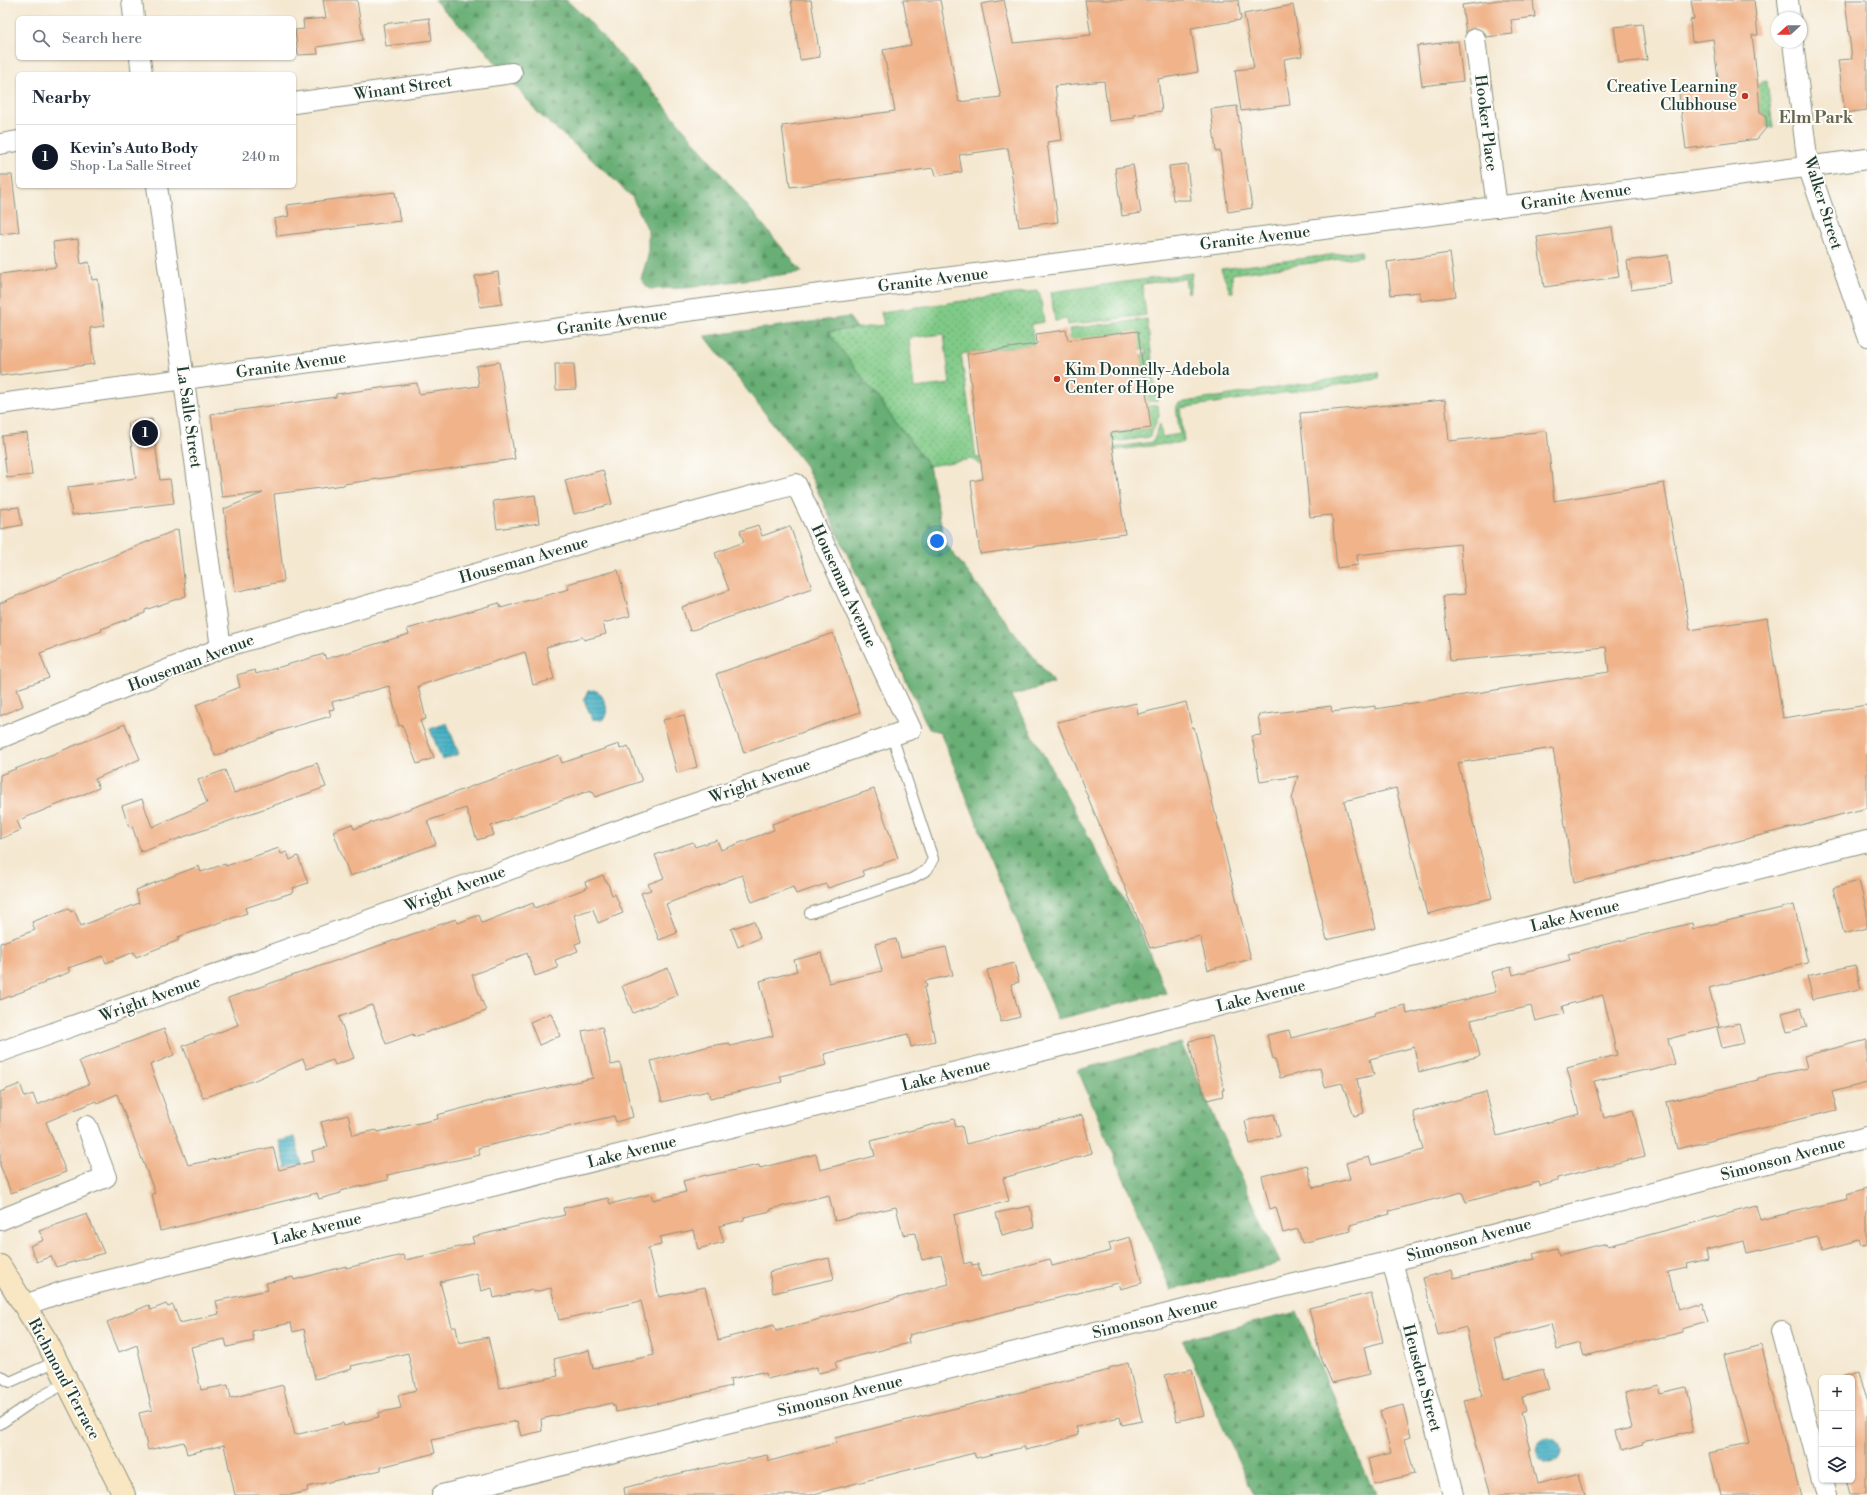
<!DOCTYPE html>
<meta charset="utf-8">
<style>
:root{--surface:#fff;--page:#f6f6f7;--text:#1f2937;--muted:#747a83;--line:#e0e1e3;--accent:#111827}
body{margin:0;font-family:"Libre Bodoni",serif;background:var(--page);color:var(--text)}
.controls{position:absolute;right:12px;bottom:12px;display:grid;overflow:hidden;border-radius:6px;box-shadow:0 1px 3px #0004}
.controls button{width:36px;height:36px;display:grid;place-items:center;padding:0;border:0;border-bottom:1px solid var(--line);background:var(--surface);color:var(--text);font:20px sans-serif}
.compass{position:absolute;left:1771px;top:12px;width:36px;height:36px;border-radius:50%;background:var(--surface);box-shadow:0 1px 3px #0004;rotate:249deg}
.you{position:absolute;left:937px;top:541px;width:14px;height:14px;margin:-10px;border:3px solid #fff;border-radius:50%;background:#1a73e8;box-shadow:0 0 0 6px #1a73e833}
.badge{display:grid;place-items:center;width:26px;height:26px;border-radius:50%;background:var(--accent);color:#fff;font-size:13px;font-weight:700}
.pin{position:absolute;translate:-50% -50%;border:2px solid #fff;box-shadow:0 1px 4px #0006}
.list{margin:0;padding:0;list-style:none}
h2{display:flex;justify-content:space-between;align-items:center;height:52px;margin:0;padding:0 16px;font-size:17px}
h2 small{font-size:13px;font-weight:400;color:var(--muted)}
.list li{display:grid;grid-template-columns:26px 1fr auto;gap:12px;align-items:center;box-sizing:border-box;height:64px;padding:0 16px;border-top:1px solid var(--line)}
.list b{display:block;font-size:15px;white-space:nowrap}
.list p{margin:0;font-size:13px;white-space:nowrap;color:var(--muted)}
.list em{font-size:13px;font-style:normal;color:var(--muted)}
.icon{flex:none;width:22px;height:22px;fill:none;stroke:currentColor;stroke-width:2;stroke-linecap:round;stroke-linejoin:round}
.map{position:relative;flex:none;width:1867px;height:1495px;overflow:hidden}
.search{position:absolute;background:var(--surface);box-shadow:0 1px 3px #0004;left:16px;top:16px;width:280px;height:44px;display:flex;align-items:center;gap:10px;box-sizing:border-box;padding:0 14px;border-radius:6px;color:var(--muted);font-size:15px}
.panel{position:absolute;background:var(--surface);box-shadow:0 1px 3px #0004;left:16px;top:72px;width:280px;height:116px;border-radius:6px}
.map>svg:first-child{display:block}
.grass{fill:url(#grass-dots);stroke:#50845e;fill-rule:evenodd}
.forest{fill:url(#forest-firs);stroke:#447654}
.water{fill:url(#water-rules);stroke:#32777c}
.building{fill:#f0b38a;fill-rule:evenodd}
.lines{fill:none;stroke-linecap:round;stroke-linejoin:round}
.service-casing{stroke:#8a9282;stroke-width:12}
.minor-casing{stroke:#8a9282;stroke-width:22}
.secondary-casing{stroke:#8a9282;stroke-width:24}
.service{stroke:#fff;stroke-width:10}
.minor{stroke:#fff;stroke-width:20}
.secondary{stroke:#f9e7c3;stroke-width:22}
.poi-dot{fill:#c8321e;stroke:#fdfcf7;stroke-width:1.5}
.labels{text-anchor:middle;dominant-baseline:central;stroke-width:4;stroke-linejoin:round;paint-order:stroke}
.poi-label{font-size:16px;fill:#1f3d34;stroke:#fdfcf7;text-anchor:end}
.street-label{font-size:16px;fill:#1f3d34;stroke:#fdfcf7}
.neighbourhood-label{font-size:17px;font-weight:bold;fill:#686652;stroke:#fdfcf7}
</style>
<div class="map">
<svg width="1867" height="1495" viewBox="0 0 1867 1495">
<defs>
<pattern id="grass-dots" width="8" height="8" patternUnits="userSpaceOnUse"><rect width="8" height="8" fill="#80ca87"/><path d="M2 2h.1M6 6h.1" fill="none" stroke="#68a56f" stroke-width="1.8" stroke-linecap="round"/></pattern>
<pattern id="forest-firs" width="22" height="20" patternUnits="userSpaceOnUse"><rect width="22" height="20" fill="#68ae74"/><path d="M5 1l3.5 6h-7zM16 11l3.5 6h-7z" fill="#558f60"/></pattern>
<pattern id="water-rules" width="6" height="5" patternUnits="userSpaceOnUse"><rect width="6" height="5" fill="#46b1c5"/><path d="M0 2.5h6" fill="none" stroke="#3a91a1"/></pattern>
</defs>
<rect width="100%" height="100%" fill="#fdfcf7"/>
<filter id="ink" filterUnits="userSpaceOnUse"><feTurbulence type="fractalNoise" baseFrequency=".025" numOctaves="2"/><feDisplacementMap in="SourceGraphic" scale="8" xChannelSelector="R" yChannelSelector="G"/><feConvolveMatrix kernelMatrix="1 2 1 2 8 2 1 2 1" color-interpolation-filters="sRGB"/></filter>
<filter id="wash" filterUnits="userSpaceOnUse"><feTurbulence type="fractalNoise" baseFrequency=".012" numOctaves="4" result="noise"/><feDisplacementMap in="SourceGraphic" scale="16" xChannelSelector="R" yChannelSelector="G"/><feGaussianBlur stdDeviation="0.9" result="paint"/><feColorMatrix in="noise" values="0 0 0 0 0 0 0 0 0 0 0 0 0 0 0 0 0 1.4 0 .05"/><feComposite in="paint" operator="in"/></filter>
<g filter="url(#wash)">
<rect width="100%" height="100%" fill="#f4e8d1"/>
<path class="grass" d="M1767,81l6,47 -6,-1 -1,-12 -6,-3 -3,-26 5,-4z
M1361,251l1,5 -130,18 1,18h-3l-9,-23z
M1192,273l-3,20 -2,-3 -2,-12 -43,6 4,31 -78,10 -1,-6 -12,2 -4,-29z
M1037,291v3h3l4,28 -13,2 3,21 -73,9 15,104 25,-2 20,4 132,-18 7,-18 2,13 18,-3 -4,-27 3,-4 199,-31 1,7 -199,29 4,34 -201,24 -12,-7 -42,7 -101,-134 56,-7 -3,-13zM944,334l6,50 -36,4 -5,-50z
M1147,319l10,82 -10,1 -6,-47 6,-1 -1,-4 -76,-10 -1,-11z
M1158,405l1,11 -9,21 -128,17 -42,-3 170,-23 -3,-22z"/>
<path class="forest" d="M434,0h132l20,18 63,69 153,185 -116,16 -37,1 -8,-10 7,-23v-26l-16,-33 -26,-25 -67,-58 -54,-64z
M849,317l8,11 -29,4 101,134 16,77 109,140 -43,13 128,232 27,65 -109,26 -117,-287 -11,-3 -123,-263 -101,-130z
M1181,1043l99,220 -109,27 -93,-220z
M1297,1312l78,183h-121l-71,-155z"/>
<path class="water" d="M594,690l6,3c5,8 11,20 2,27l-10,-1 -8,-19 4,-9z
M447,723l12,31 -17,6 -12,-31z
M295,1137l7,30 -15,4 -8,-30z
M1536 1451a13 13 0 1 1 26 0a13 13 0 1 1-26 0Z"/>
<g id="blocks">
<path class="building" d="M323,0h34l6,40 -46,7 1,7 -20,1 -3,-25 9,-1 -1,-9 23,-2z
M791,0h20l9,57 -20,3z
M903,0h37l19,102 42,-5 -20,-93 23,-4 9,43 78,-8 -6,-35h153l3,20 -50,8 7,44 -40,7 4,32 -28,4v3l-25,3 -5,-40 -49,5 7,54 -15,2 11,80 -39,5 -11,-79 -49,7 3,17 -26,4 -2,-8 -144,19 -8,-61 113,-15 -12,-61 28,-5z
M1499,0h34l2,17 -24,3 2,14 -27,3 -2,-5 -10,-4 -8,5 -4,-28z
M1691,0h63l4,35h-6l6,51 2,26 6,3 1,12 -10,12 -71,10 -7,-56 40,-5 -6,-49 -21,3 -2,-22 4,-1z
M1845,0h22v110l-22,3 -7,-53 14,-1z
M1293,5l9,51 -18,3 6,46 -49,6 -6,-41 19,-2 -10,-54z
M429,18l3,22 -46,6 -3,-22z
M1642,24l5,36 -28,3 -5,-36z
M1458,41l5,40 -41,5 -5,-40z
M1237,106l15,102 -24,4 -8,-61 -4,1 -5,-43z
M1187,164l4,36h-18l-4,-34z
M1133,165l8,48 -19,3 -7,-48z
M0,175h12l7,57 -19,2z
M395,192l5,29 -123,15 -3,-17 15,-3 -2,-11z
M1612,227l7,50 -75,10 -7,-50z
M78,239l3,25 8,-2 3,18 6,-1 6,47 -14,2 4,36 -94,12v-102l56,-7 -3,-25z
M1450,253l6,43 -35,5 -1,-9 -29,3 -4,-33z
M1668,255l4,29 -41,6 -4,-29z
M498,272l4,32 -22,3 -5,-31z
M1066,330l2,10 70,-9 13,97 -40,5 14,101 -145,20 -9,-73 12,-2 -16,-125 70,-10 -1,-10z
M499,362l16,97 -171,25v1l-70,9 10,87 -49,11 -11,-83 39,-16 -41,4 -11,-83 125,-17v-3l81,-11 2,11 60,-8 -3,-20z
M555,364h19l2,25 -20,1z
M1445,400l4,41 98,-10 7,70 110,-18 26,147 77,-12 16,100 84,-13v103l-293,75 -21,-135 -95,15 34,135 -65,16 -31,-126 -52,13 32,127 -49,12 -35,-141 6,-23 -38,6 -8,-46 9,-1 -3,-20 73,-9 1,6 43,-6v3l234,-37 -3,-25 -156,14 -7,-65 22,-2 -5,-50 -103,11 1,10 -21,3 -5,-53 -22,2 -10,-104z
M152,419l8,61 10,-1 4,24 -102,12 -4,-28 68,-9 -8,-56z
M27,433l5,42 -25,3 -5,-42z
M603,470l9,34 -38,10 -9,-34z
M535,495l4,28 -42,6 -4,-28z
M19,507l3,18 -22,4v-20z
M758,525l4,11 28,-10 22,62 -122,43 -8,-24 47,-17 -14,-37 29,-11 -4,-11z
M178,529l8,67 -41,14v3l-44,16 1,2 -62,22 9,25 -32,11 6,17 -23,10v-113z
M618,570l12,46 -27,7 3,11 -22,6 -2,-3 -36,10 8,32 -21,6 -8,-33 -107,34 8,33 -6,2 14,37 -17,6 -15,-39 -3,1 -10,-40 -57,16 2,7 -5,1 2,6 -52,15 -64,25 -19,-51 44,-18 -3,-12 18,-5 1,4 68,-20 2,5 83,-25 -2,-5 92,-26 2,5 68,-19 -2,-5z
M833,633l27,79 -116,41 -28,-79z
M1186,702l6,26 2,-1 57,232 -43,11 -8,-34 -50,12 -93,-226 79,-19 2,11z
M684,715l13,52 -20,6 -14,-53z
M125,724l15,35 -45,20 4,9 -82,33 4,9 -21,9v-64l81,-32z
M619,744l1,5 8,-3 14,35 -47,16 -2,-6 -2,1v-2l-100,36 3,9 -17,5 -11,-32 -39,13 9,23 -86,32 -17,-45 19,-7 2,5 19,-7 186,-67 3,8z
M317,763l9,24 -185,65 -9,-26 -3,1 -7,-21 20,-7 10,28 55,-24 -9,-23 27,-10 9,23z
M874,789l24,69 -36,13 2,5 -36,12 -2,-4 -30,10 -3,-7 -41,15 -10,-27 -76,29 11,29 -18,7 -18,-47 10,-3 -3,-6 16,-6 -9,-23 38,-13 2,5 22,-7 4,10 53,-20 -2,-6z
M279,848l2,6 6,-2 3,8 8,-4 10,27 -15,5 1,4 -49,16 2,5 -69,24 1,3 -43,17 -2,-5 -28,11 -3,-7 -35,12 2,4 -26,10 1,1 -45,17v-57l35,-13 -3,-8 37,-14 2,4 3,-2 7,16 58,-23 -3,-13 63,-24 2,6 24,-8 1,2z
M603,875l2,6h2l5,14 3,-1 8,19 -25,10 -5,-14 -19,6 7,27 -6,2 3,7 -23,9 3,8 -23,8 -8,-23 -55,22 14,36 -72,26 -1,-3 -27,10 -14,-39 -33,12 15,41 -19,7 -2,-5 -26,9 -4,-10 -48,21 -52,18 -20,-52 55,-21 -10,-27 228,-79 2,4 21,-8 3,8 51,-20 2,5 52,-20 -2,-6z
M1859,881l8,31v16l-23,6 -11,-46z
M1794,905l14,58 -99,25 10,38 -51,13 7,25 -25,7v-2l-56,12 10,37 29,-8 12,46 -88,22v3l-17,5 -1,-4 -73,20 -4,-10 -73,19 1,3 -40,11 1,6 -49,12 -4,-14 -15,4 -7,-26 -6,2 -8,-33 45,-11 6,23 37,-9 -4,-16 23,-6 3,8 51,-15 -10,-38 73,-20 11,44 82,-22 -12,-46 50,-13 -14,-60 -41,11 2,8 -29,7 -4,-15 -60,14 9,36 -61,16 -5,-25 -44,12 4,16 -17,4 7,34 -10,3 -12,-33 -17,4 -5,-19 -40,10 -5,-19h-2l-6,-24 22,-5 2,8 84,-22 -1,-3 31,-8 2,9 89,-22 -5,-20 20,-5 2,8 57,-15 -2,-6 75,-19 49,-12 1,6z
M754,921l6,17 -22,9 -7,-18z
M896,939l5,18 45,-10 7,28 -28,6 2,6 -3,1 11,53 -24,6 -3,-13 -84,20 3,11 -47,11 2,6 -72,16 -2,-7 -46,11 -11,-41 59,-15 19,-3 1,3 43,-10 -13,-55 37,-10 -3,-11 27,-7 8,30 53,-12 -7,-27z
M1014,963l5,19 -8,2 9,33 -19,5 -14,-52z
M1855,965l6,24 -48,10 -6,-23z
M668,968l10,27 -45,18 -11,-27z
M1801,1008l6,19 -20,5 -5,-19z
M551,1013l9,23 -21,9 -9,-23z
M1739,1023l5,20 -22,5 -5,-20z
M602,1027l9,38 9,-2 13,54 -17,5 -2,-6 -136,32 2,7 -93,20 1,5 -48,11 1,2 -22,6 -2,-6 -157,38 -8,-37 3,-1 -38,-99 -20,9 -1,-2 -50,21 20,50 -55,21 -11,-28v-73l20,-8 5,13 8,-3 4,11 52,-21 -10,-23 85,-32 10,26 -24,10 38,100 85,-18 6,23 35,-9 -2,-10 16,-4 -7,-25 27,-7 5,20 24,-5 1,2 60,-13 -1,-4 50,-13 106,-24 -11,-47z
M1212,1036l12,54h-2l1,6 -16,4 -11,-26 -7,-33z
M1867,1040v43l-35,9 5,18 -160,39 -11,-47 92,-22v-2l49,-10 -3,-12z
M1274,1114l6,22 -30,8 -5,-23z
M1082,1115l10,38 -89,25 6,23 -55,14 10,49 7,-2 1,3 6,-1 3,13 69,-18 2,7 59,-15 -2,-8 21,-6 12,46 -22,6 -2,-6 -209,52 1,2 -2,1 1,5 -74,19 2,7 -19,4 -1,-6 -50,12 -1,-6 -3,1v-2l-33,7 1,7 -61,15 -54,11 -1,-6h-2l-1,-3 -71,16 1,12 -21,5 -4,-15 -85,19 3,13 -54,14v3l-74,17 1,4 -17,4h-56l-11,-50 -37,9 -3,-12 -36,8 -9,-37 13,-3 -15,-65 -18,7 -12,-30 42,-17 2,5 15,-6 2,3 5,-2 7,18 39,-9 -3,-13 52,-11 -2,-7 27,-6 1,3 52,-14v2l57,-13 2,5 23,-5 46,-12 -2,-6 93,-22 -2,-7 45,-10 2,6 41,-10 2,6 33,-8 -3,-11 23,-6v1l53,-11 1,3 56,-14 4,16 55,-14 -4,-15 83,-22 2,8 6,-1 4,18zM829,1195l6,26 61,-14 7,28 12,-2 7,27 19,-5 8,29 -173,47 -2,-6 -56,15 -13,-53 -46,10 -11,-49 13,-3 -1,-8 33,-7 5,19 26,-7 -5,-16 25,-6v-3l27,-6v-2zM477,1273l4,18 11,-3 2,10 39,-9 1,3 17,-4 8,32 82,-19 13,54 -61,14 -4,-19 -35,9 4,17 -58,12 -12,-51 -29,6 -3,-16h-4l-12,-45zM291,1323l2,9 11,-3 11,50 37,-10 -1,-3 57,-13 8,37 -18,5 3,13 -23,5 1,4 -35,9 -1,-3 -48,12 -12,-50 -52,13 -3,-13 -27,5 -10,-43 34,-8 2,8 27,-6 -2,-10z
M1867,1188v58l-6,1 -2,-6 -38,10 -4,-14 -70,16 -3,-12 -38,9 2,9 -22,5 1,4 -19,4 10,38 23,-7 6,19 -24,7v3l-99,24 -4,-13 -23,6 -6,-25 -57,15 10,40 39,-10 6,21 -27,7 4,14 -5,2 10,37h-2l8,34 43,-11 6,22h-95l-27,-95 18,-4 -16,-69 -28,8 -15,-57 29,-8 2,8 81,-19 -2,-5 24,-6 2,7 48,-12 1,3 148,-40 4,14 88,-21 -1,-5z
M1030,1206l4,21 -32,8 -6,-22z
M87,1214l17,39 -48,14 -5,-11 -14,6 -7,-16 14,-6 -5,-9z
M829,1258l5,21 -61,14 -4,-21z
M1371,1293l12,49 -19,5 6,27 -38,9 -12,-28 -11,-47z
M1761,1345l40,150h-81l-10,-43 37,-8 -23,-89z
M1128,1363l14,58 -20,4 -2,-8 -44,10 2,8 -35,11 -18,4v-3l-49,11 -2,-5 -164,42h-185l-1,-7 53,-14 90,-19 1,5 2,1 66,-18 -1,-5 274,-68v-2z
M1192,1369l12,46 -27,6 -12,-46z
M1858,1371l9,32v92h-16l-4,-15h5v-102h-19z
M1658,1385l2,9 26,-6 9,43 -53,12 1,2 -23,6 -5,-21 17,-4 -8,-33z
M1403,1405l8,32 -6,2 9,35 -40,10 -6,-25 23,-6 -11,-42z"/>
</g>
</g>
<g filter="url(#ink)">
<use href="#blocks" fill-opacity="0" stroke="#8a9282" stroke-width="1"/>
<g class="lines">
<g class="service-casing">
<path id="service" d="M810,913l101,-34 16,-9 6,-11 -41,-123
M0,1376l10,6 47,-21
M0,1424l35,-24 33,-18"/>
</g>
<g class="minor-casing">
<path id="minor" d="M132,0l2,18
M1788,0l2,18
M1475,39l22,168
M1793,42l15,124 59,170
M140,58l2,16
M294,103l218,-30
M0,144l18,-3
M157,186l64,462
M0,404l687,-93 1180,-152
M0,738l221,-90 416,-121 159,-43 115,245 -252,87 -659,236
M0,1220l106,-43 -19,-51
M1392,1261l61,234
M25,1305l40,-14 964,-237 838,-213
M1783,1331l43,164
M442,1495l738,-184 212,-50 475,-124"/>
</g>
<g class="secondary-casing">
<path id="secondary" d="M0,1266l47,76 77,153"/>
</g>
<use href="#service" class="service"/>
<use href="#minor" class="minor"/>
<use href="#secondary" class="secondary"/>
</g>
</g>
<g class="poi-dot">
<circle cx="1745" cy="96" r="4"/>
<circle cx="1057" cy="379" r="4"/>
</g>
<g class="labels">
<g class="poi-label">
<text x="1737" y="87">Creative Learning<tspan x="1737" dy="18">Clubhouse</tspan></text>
<text x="1065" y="370" text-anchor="start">Kim Donnelly-Adebola<tspan x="1065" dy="18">Center of Hope</tspan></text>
</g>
<g class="street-label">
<text transform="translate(403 88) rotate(-8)">Winant Street</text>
<text transform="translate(1486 123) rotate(83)">Hooker Place</text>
<text transform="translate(1576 197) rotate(-8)">Granite Avenue</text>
<text transform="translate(1823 203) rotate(73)">Walker Street</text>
<text transform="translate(1255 238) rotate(-7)">Granite Avenue</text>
<text transform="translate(933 280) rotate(-7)">Granite Avenue</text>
<text transform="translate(612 322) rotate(-8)">Granite Avenue</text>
<text transform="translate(291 365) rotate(-8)">Granite Avenue</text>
<text transform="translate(189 417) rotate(82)">La Salle Street</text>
<text transform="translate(524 560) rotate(-16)">Houseman Avenue</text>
<text transform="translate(844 586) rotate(65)">Houseman Avenue</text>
<text transform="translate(191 663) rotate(-21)">Houseman Avenue</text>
<text transform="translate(760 781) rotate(-19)">Wright Avenue</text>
<text transform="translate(455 889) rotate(-20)">Wright Avenue</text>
<text transform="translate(1575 916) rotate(-14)">Lake Avenue</text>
<text transform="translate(1261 996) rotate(-14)">Lake Avenue</text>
<text transform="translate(150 999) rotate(-20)">Wright Avenue</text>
<text transform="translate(946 1075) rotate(-14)">Lake Avenue</text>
<text transform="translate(632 1152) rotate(-14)">Lake Avenue</text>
<text transform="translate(1783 1159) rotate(-15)">Simonson Avenue</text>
<text transform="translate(317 1229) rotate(-14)">Lake Avenue</text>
<text transform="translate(1469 1240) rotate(-15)">Simonson Avenue</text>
<text transform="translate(1155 1318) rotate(-14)">Simonson Avenue</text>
<text transform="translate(1422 1378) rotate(75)">Heusden Street</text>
<text transform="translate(64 1379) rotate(62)">Richmond Terrace</text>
<text transform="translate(840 1396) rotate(-14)">Simonson Avenue</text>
</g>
<g class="neighbourhood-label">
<text x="1816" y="118">Elm Park</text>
</g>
</g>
</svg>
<div class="controls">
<button>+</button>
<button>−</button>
<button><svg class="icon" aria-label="layers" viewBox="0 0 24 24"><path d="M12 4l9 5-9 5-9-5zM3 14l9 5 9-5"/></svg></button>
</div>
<svg class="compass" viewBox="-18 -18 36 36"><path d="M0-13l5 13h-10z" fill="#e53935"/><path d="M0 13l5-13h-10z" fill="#747a83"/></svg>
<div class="you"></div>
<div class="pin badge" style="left:145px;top:433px">1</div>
<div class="search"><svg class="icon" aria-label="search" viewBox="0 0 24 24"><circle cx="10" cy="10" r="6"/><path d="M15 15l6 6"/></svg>Search here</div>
<section class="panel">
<h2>Nearby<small></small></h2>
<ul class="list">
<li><span class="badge">1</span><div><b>Kevin’s Auto Body</b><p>Shop · La Salle Street</p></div><em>240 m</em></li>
</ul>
</section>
</div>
